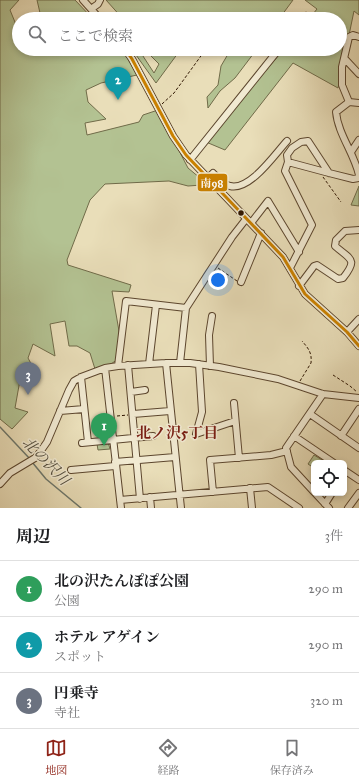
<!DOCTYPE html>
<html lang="ja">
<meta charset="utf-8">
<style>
:root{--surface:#fff;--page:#f2f2f2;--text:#202124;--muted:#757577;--line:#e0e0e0;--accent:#8f2418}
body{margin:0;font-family:"IM FELL Great Primer","Noto Serif JP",serif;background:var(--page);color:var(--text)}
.controls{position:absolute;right:12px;bottom:12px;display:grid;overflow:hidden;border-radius:6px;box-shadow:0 2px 6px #0003}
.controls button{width:36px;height:36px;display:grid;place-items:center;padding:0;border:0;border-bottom:1px solid var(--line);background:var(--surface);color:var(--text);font:20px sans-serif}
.you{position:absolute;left:218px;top:280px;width:14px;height:14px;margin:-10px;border:3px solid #fff;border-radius:50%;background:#1a73e8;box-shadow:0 0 0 6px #1a73e833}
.badge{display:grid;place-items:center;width:26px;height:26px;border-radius:50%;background:var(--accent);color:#fff;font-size:13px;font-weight:700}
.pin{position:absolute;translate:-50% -33px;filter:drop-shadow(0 1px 2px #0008)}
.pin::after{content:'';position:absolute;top:21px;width:14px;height:12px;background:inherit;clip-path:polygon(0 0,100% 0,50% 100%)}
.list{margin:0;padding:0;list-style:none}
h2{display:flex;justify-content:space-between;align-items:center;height:52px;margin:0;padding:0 16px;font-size:17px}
h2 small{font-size:13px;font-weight:400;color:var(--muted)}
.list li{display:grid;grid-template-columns:26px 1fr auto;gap:12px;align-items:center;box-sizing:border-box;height:56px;padding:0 16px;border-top:1px solid var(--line)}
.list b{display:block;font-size:15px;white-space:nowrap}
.list p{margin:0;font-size:13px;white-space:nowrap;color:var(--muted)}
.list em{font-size:13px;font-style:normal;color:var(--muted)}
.icon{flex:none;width:22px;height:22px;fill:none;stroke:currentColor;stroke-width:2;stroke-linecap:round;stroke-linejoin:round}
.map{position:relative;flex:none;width:359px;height:508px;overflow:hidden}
.search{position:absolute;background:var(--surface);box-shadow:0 2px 6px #0003;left:12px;right:12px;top:12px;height:44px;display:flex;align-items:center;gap:10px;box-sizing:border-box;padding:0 14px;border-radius:22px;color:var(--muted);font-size:15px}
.sheet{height:220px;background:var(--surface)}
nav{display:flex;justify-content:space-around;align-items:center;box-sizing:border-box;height:56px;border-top:1px solid var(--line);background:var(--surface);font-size:11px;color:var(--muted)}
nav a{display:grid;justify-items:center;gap:2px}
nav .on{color:var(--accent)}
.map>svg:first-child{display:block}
.green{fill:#b3c292;stroke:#706b49}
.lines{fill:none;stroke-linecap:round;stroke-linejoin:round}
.stream{stroke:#6e786d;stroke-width:1.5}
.minor-casing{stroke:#5c462e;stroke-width:8}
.path{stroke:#2d1400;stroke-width:1;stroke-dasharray:3 2;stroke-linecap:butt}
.minor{stroke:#f1ead2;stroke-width:6}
.bus-1-casing{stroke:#f1ead2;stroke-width:6}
.bus-1{stroke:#ca8100;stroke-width:3}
.bus-dot{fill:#2d1400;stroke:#f1ead2;stroke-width:1.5}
.labels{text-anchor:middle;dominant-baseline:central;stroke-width:3;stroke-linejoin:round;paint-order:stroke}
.neighbourhood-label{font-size:15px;font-weight:bold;fill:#7a1f14;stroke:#f1ead2}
.water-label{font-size:15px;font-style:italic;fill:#534e3f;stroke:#f1ead2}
.line-badge{stroke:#f1ead2;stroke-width:1.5}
.badge-label{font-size:11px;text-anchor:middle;font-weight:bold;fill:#fff}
</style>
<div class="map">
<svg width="359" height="508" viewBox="0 0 359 508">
<rect width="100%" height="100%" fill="#e9deb9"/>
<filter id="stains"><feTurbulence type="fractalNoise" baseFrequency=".005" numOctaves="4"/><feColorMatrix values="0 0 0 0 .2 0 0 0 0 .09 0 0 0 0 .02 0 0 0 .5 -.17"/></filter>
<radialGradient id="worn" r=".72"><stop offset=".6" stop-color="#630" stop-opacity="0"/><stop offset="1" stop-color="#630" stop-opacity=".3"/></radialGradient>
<path class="green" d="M0,0h19l-9,10 9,22v17h101l5,5 12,21 -36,8 -15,7 2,12 18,17 -21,4 2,12 52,-13 4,-7 15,-5 30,58 12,10 2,7 -14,1 -19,-5 -64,3 -15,16 -23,60 1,5 63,20 -2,7 -17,-1 7,40 -1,28 -7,5 -16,5 -5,-16 -13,-7h-8l-4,-25 -15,3 5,32 -22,-12 -5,14 7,13 -15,9 -5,28 13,4 -16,17 -12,-10z
M37,0h38l18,19h-37l-16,-6z
M106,0h187l-14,19h-61l-4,-4 -7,-1 -4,5h-80z
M305,0h54v15l-5,-4 -16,77 -45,-25 -68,87 -19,-8 78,-93h56v-30h-31l8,-10z
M144,49h37l-25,34 -20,-28 5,-2 13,20 5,-9z
M231,49h26l-22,29 -15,13 -12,17 -1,-11 11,-12 3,-19z
M359,186v20l-8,-1z
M108,442l2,7 -12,1 -1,-6z
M314,455l13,8h-13v5l-6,-4z"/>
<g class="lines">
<path class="stream" d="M0,427l30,32
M32,462l14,17 35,29"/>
<g class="minor-casing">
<path id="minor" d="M83,0l17,19
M91,9l7,-5 2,-4
M303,19l3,-3
M125,49l7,10 41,77 13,19 97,102 22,37 42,38 12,14
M345,59l14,15
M349,102l-7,-17v-18l7,-30 4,-2 6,2
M359,103l-10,-1 -13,10c2,22 18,41 23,63
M351,152l8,-12
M190,160l89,-111
M288,162l41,11 24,6 6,-1
M207,179l6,-6c4,4 11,12 17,13 20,5 45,-32 57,-45
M251,223l17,-22 31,51
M290,268l22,-43 -27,-54 3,-9 -1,-7 5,-7 9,-6 7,-1 21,32
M241,282l20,-49
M299,286l15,-20 3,-1 21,14 5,-1c15,-19 8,-18 -8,-32l1,-6 9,-9 14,-1
M347,332l12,-13
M166,363l15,145
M180,363l6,-55 46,-71 14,-18
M149,364l7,-59
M199,364l3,48 -6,22 39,-13
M128,365l12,134
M118,366l8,-65 60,7
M210,366l-1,-31 3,-19
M105,368l16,140
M81,377l7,65
M131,392l14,-2
M234,403l5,55
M60,411l24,-2
M133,414l37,-3
M310,414l49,34
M294,436l40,27
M341,436l18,-27
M82,443l71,-7
M115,462l60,-5
M71,470l44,-4
M344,470l15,10
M0,484l10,-11 25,-15 5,-6 7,-10 22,-52 5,-9 7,-4 24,-9 13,-2 48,-3h24l29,4 59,12 45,15 36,4
M250,488l2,20
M213,492l-3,-32 61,-5 16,-4
M314,492l-23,-25 -5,-19 37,-54
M315,493l14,15
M150,497l1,11
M120,500l148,-13 31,21
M325,504l7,-11
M348,508l11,-15"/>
</g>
<path class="path" d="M162,104l12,-11 32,-44
M323,177l18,25
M218,268l19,13
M333,375l17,11 7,6
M300,381l11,-18c1,-10 -2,-14 -9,-22
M117,416l11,-1"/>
<use href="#minor" class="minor"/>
<g class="bus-1-casing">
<path id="bus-1" d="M125,49l7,10 41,77 13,19 97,102 22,37 42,38 12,14"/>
</g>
<use href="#bus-1" class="bus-1"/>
</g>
<circle class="bus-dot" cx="241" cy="213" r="3.5"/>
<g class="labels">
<g class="neighbourhood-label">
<text x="177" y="433">北ノ沢5丁目</text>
</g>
<g class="water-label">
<text transform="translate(46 461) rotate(46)">北の沢川</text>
</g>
</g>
<rect class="line-badge" x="197" y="173" width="31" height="19" rx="4" fill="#ca8100"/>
<g class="badge-label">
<text x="212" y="187">南98</text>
</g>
<rect width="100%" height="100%" filter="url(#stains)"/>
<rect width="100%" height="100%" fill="url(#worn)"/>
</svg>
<div class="controls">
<button><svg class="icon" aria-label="locate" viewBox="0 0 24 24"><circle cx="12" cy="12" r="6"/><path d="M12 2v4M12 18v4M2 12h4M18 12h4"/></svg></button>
</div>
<div class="you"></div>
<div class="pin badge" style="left:104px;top:446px;background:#2e9e5b">1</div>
<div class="pin badge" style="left:118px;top:100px;background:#0f9aa8">2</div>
<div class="pin badge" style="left:28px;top:395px;background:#6b7280">3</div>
<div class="search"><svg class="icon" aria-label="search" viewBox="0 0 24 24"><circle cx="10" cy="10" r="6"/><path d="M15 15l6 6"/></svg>ここで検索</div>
</div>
<section class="sheet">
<h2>周辺<small>3件</small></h2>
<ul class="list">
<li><span class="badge" style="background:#2e9e5b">1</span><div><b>北の沢たんぽぽ公園</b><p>公園</p></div><em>290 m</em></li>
<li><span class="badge" style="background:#0f9aa8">2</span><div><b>ホテル アゲイン</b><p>スポット</p></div><em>290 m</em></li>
<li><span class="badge" style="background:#6b7280">3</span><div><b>円乗寺</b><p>寺社</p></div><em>320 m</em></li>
</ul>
</section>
<nav>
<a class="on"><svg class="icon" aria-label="map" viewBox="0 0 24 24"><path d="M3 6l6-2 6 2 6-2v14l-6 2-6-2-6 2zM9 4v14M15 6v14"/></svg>地図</a>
<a><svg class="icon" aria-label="directions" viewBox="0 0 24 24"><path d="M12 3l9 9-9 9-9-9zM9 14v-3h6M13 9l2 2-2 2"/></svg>経路</a>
<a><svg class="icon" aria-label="saved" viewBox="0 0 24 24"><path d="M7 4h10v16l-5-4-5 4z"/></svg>保存済み</a>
</nav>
